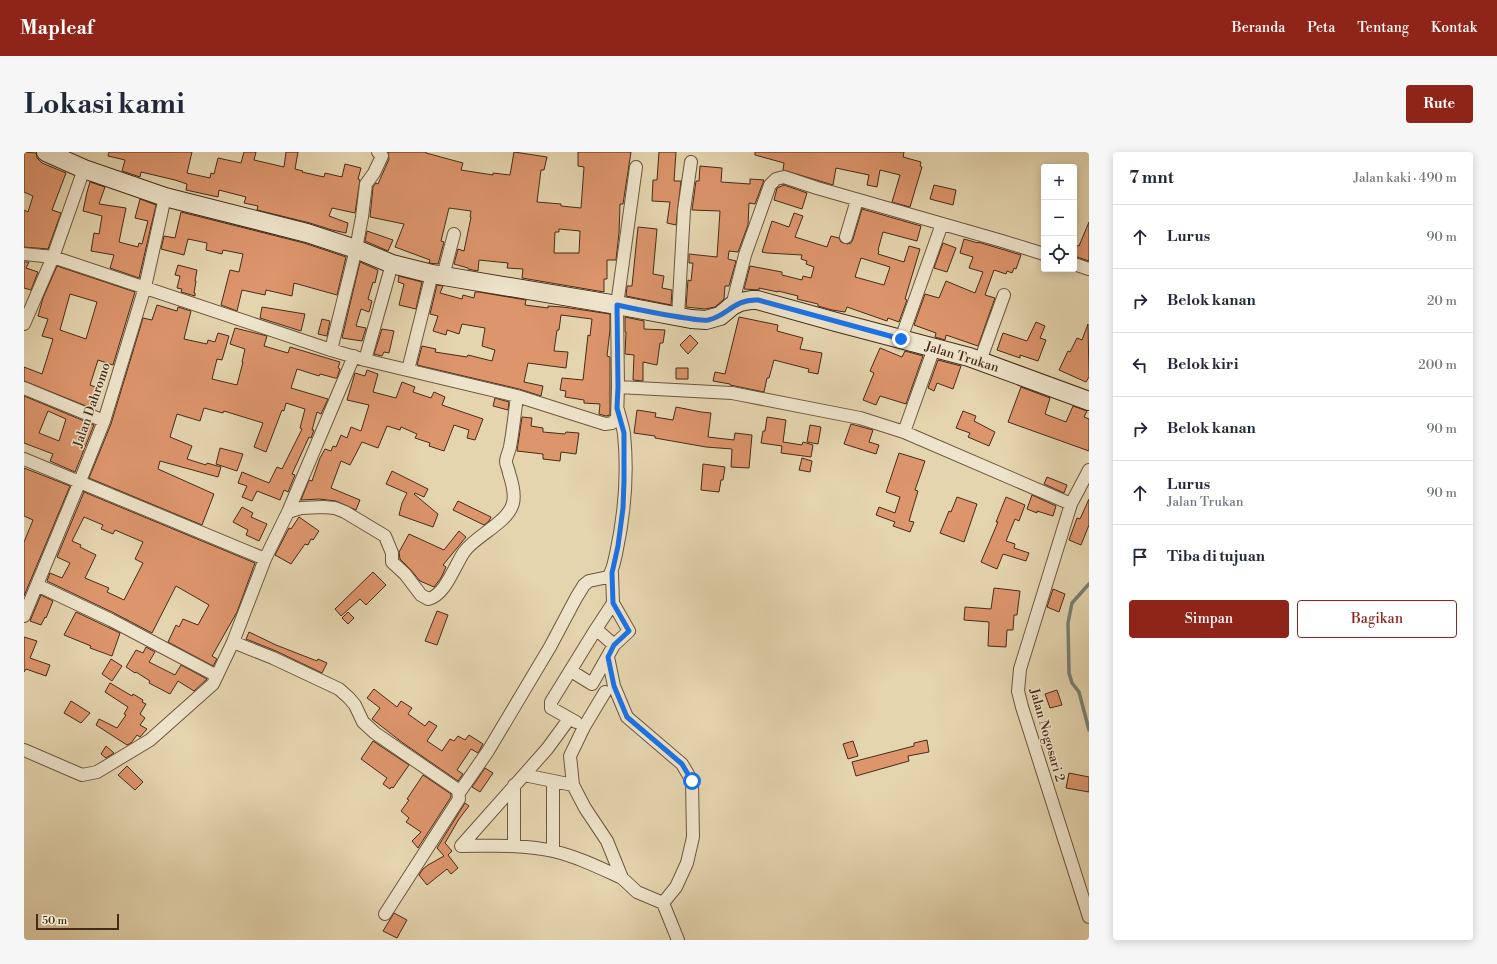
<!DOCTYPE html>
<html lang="id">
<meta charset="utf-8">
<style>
:root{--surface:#fff;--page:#f6f6f7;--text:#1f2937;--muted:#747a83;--line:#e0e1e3;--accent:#8f2418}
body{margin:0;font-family:"Libre Bodoni",serif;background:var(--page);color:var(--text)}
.controls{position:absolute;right:12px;top:12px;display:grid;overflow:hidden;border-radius:4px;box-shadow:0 2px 10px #0003}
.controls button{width:36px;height:36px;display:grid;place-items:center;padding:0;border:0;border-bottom:1px solid var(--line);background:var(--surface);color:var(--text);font:20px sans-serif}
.scale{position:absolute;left:12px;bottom:10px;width:83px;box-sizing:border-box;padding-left:4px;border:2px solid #472b19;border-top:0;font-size:11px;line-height:14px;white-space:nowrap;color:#472b19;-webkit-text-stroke:3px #eee4cb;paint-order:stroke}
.stop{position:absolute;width:12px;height:12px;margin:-9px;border:3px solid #1a73e8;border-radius:50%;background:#fff}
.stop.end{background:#1a73e8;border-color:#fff;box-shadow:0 1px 4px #0008}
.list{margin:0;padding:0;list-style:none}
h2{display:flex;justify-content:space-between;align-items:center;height:52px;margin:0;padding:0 16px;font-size:17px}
h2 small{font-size:13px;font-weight:400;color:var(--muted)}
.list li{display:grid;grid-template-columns:26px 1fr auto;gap:12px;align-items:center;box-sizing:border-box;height:64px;padding:0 16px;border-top:1px solid var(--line)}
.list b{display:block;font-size:15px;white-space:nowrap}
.list p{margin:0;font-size:13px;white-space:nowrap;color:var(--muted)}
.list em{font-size:13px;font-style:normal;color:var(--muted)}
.actions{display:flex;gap:8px;padding:12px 16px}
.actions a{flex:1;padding:9px 0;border:1px solid var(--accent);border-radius:4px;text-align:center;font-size:14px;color:var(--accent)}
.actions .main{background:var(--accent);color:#fff}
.icon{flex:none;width:22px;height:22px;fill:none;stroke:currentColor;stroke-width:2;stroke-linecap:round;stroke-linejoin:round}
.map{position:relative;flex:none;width:1065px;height:788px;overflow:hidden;border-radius:4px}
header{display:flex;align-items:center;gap:24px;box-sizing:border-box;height:56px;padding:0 20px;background:var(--accent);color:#fff}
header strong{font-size:19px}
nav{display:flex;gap:22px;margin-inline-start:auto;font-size:14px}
.intro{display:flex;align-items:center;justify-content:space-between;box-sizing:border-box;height:96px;padding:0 24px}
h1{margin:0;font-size:28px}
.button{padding:10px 18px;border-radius:4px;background:var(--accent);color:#fff;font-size:14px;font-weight:700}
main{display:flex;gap:24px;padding:0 24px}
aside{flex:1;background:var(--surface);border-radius:4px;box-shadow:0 2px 10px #0003}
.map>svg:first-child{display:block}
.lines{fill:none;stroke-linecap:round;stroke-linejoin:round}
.stream{stroke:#768072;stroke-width:3.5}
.building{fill:#dd956c;stroke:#472b19;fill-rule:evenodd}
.street-casing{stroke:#6e563e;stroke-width:14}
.secondary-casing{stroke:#472b19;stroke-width:20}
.street{stroke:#eee4cb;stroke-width:12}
.secondary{stroke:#eee4cb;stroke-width:18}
.route{stroke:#1a73e8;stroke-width:5}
.labels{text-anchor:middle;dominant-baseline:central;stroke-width:3;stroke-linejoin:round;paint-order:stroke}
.street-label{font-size:13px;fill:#472b19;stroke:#eee4cb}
</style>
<header>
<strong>Mapleaf</strong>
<nav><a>Beranda</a><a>Peta</a><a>Tentang</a><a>Kontak</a></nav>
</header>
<div class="intro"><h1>Lokasi kami</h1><a class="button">Rute</a></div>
<main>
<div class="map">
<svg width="1065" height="788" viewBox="0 0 1065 788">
<rect width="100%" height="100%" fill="#e5d5af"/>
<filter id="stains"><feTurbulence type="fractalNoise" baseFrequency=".005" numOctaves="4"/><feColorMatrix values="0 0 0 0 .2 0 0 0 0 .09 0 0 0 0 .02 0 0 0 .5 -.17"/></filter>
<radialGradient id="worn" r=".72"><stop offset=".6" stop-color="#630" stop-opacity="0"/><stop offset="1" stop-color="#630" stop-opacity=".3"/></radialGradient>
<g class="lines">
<path class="stream" d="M1065,432l-17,19 -4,20 1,50 3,10 7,9 10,38"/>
</g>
<path class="building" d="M0,0l12,1 1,5 5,5 24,10 -14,37 9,3 -13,36 -24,-2v-37l4,2 5,-16 -9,-4z
M85,0h83l-5,21 23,5 1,-5 3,1 4,-16 23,5 3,-11h12l-2,8 30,7 2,-15h12l-3,17 8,2 -1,1 22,5 1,-4 17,4 3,-13 16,4 -3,11 2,1 -5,33 -23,-5 -3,8 19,7 -2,10 -14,-3 -22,-7 -53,-13 1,-4 -14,-3 2,-6 -27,-7 -1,7 -32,-7 1,-6 -12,-4 -34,-8 -1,5 -18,-6 3,-11 -17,-4z
M364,0h38v1l37,10 -2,7 32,5v-2l17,2 4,-23 33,5 -3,13h-3l-4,32 24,2v2l20,2 3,-41 -6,-1v-14h53l-8,52h-3l-1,29 -3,27h-9v19h-3v13l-82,-14 1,-9 -16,-1 1,-5 -29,-3 -1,11 -10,-2v-1l-14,-4 4,-15 6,2 7,-34h-1l1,-6 -22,-3 -8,33 3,1 -6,22 -9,-1 1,-3 -35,-13 9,-23 -34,-7 3,-30 3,-4 2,1 11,-25zM535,77l21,2 -1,22h-25l1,-21h4z
M635,0h17l-2,29h7l-5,44 -9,-2 3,-21 -18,-1 1,-21h4z
M731,0h149l-1,5 18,5 -1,4 2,1 -12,40 -18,-5 8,-27 -20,-5 -3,17 -10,-2 2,-10 -33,-7 -3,17 -50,-15 1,-7 -29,-8z
M676,14l22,2 -1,14 29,2v-5l14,1 -9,24 -6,-1 -1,22 -10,27 -9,-1 -1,8 8,2 -7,25h-4l-1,13 -9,8 -10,2 -19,-2 2,-27 3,1 2,-18h-4v-9l28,3 3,-46 -28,-1 4,-29h3z
M66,30l15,5 -6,17 27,4 -7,34 19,5 1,-4 3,1 6,-23 -13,-3 5,-19 16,6 -17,73 -29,-10 4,-13 -23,-4 3,-18 5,1 3,-18 -19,-5 4,-19z
M760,33l23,8 -5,16 -28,-9 3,-12z
M910,33l22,5 -3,15 -23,-6z
M838,57l59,17 -4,15 -34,-9 -5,18 1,1 -1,3 26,8 5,-16 11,3 -15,50 2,1 -8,22 -11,-4 -1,3 -40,-14 -2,5 -13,-2 -14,-4v-2l-21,-5 1,-3 -20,-5v1l-19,-4v2l-15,-1 6,-23 32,6v3l20,5 1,-4 8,2 3,-11 -8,-3 1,-3 -6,-2 1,-4 -35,-2 -5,-1 10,-31 17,6 5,-14 9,3 -8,21 32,10 4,-11 8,2 2,4 6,2 4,-1 2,-4zM837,106l29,9 -6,18 -29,-8z
M157,60l123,31 42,14 -9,38 -43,-12 -2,13 -26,-6 -1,5 -23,-5 -5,21 -16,-6 9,-35 9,2 4,-18 -20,-4 -1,4 -16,-4 1,-7 -19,-4 -4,16 -23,-6 3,-13 11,2z
M1065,70v39l-15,-5v-11l5,1z
M614,75l19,2 -4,45 11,2 -2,12 10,2 -1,15 -45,-9 1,-10h5z
M343,79l26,9 -5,11 -23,-10z
M940,87l14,4v-1l43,13 -5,14 -2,-1 -2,5 -5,-2 -1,3 -12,-4 -9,25 10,3 -17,48 -32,-11 -1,5 -10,-3 1,-4 -22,-8 11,-31 14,4 7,-17 29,12 8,-21 -14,-4 4,-11 -13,-4z
M919,91l13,5 -9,24 -13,-4z
M0,110h5l-3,6 12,4 -7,18 -7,-2z
M336,110l18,8 -3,13 -2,-1 -5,17 4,2 -3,11 -8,-3 -5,17 10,2 -4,13 -20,-3z
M154,113l19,5 -2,11h1l-2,12h1v3l-14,-4 1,-3 -5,-1 3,-12 -5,-1z
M33,114l78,26 -22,73 -15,-5 -8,25 8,3 -7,20 -67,-27v-14l18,7 11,-35 -11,-3 6,-17 -10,-3 5,-18zM46,142l27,8 -11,37 -26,-9z
M375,124l23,6 -6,27 -17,-4 5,-21 -6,-2z
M413,133l6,1 -3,7 22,6 1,-4 11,3 1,-6h4l47,8 -1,5 23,3v-2l15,1 47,7v16l-3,26 3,1v58l-4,1 -7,-2 1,-10 -16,-1v-3l-19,-3 1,-6 -6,-1 2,-12 21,2 5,-45 2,1 2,-17 -31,-4 -2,15h-2l-3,21 14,1 -2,16 -38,-5 -4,19 19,4 -2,10 -22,-7 -102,-24 5,-19 14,3 -1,3 32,5 1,-2 24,6 3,-11 -13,-4 3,-18 -23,-4 -3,10 -12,-4 -1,5 -13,-4 5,-15 -8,-2z
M133,153l20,6 1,-4 13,4 -7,28 23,5 1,-4 7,2 3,-9 11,3 -7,24 -5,-1 -5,20 25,6 6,-23h-1l3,-13 -15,-5 5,-16 32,8 -3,10 24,7 2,-6 50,15 -2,6 2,1 -3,9h-2l-15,-4 -1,2 -22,-7 -6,19 37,11 -7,15 -4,-2 -5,18h2l-3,8 -2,-1 -17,37 3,1 -7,17 -4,-2 -4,10 -23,-9 -5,10 -10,-4 5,-11 -9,-3 4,-11 27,11 8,-16 5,2 20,-40 -2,-1 5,-19 -19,-6 -2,8 -2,-1 -16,42 -12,-5 9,-24 -39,-12 -1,2 -19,-5 -4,13 -23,-7 -7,23 22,9 -5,13 19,6 1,-2 14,4 -3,10 -58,-16 -2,8 56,25 -12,31 -113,-47 22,-54 32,-106 9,2z
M238,155l43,7 -4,17 -41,-13z
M601,165l19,4v8l21,1 -2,13h-3l-3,22 -14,-3v19l-10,-1 1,-25 -9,-1 1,-22h-1z
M715,165l39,8 -1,6 26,7 -3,11 22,4 -4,21 -10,-2 1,-3 -35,-9 -5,18h-2l-3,14 -34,-7v-1l-17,-3 2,-9 10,2z
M298,167l8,2 -3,15 -9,-2z
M1012,170l9,4 -5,12 6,2 -8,21 -18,-6v3l-23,-8 6,-17 24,8z
M1064,172l1,53 -3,5 -27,-12 9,-19 2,1 7,-14 5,2z
M358,177l12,2 -5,22 -5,-1 -2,4 -8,-2z
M666,183l8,8 -10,11 -8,-9z
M856,196l22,9 3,-6 18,5 -17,48 -26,-8 -4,9 -13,-5 11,-27 -4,-2z
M914,208l23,6 -8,23 -16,-6 -3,8 -6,-3z
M652,216h12v11h-12z
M343,218l11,4 -5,18 23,6 6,-16 13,5 -2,5 18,6 3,-6 11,5 -3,8 41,14 -8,21 -8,-2 2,-8 -15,-5 -10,26 -15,-5 1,-3 -15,-5 2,-4 -16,-7 -1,3 -13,-4 -9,22 -16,-6 -12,23 -9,-4 -10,27 29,12 -4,10 -20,-9 -17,-2 -18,1 8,-20 3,1 8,-23 5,-9 6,2 2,-5 3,1 5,-12 6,3 4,-11 10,4 8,-26 -22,-5 8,-27 10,3z
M997,235l29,11 -5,16 21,8 7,-16 14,5 -3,6 5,2v32l-81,-29z
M0,244l70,29 -19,47 -25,-11 3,-7 -29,-11zM24,259l18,8 -7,22 -20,-8z
M471,246l14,4 -1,8 -15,-4z
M652,255l25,5 10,1 -3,24 26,3 1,-7 17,2 -3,33 -18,-1 1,-18 -26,-2 -51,-9v-2l-21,-3 3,-23 19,3 -1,4 18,3z
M939,259l13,5 -2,5 21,11 -6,14 -21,-9 2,-4 -14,-5z
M498,265l10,1 -1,8 12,2v4l22,2 1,-2 13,1 -3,21 -15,-2 -1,9 -17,-2v-5l-26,-3z
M743,265l19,3 -3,22 19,3 1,-3 10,3 -2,12 -30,-4 1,-7 -21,-3 2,-12h2z
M827,272l22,6 -4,12 10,3 -3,9 -32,-10z
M786,273l11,2 -3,17 -11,-2z
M196,296l23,6 -6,17 -21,-7z
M875,301l26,8 -10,29 3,1 -9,30 5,1 -4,10 -17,-6 2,-4 -19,-7 3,-8 16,6 5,-16 -14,-5z
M778,306l10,3 -2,11 -11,-2z
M679,312l22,3 -2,13h-2l-2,12 -18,-2z
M0,316l46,18 -46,110v-54l9,-22 -9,-4z
M368,319l36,18 -4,8 -9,-4 -1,1 24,20 -5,13 -34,-12 3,-12 5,-10 -21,-9z
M1023,325l20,8 -3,8 -20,-9z
M60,340l171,71 -18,49 -25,44 5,3 -4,7 -45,-24 8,-17 3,2 4,-8 15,6 11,-20 -33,-19 -24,47 -38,-20 -67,-32 3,-8 12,5 8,-15 -13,-6zM60,365l19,8 -2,4 12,5 2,-4 28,12 -8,17 8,4 -19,37 -17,-8 2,-4 -24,-10 11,-23 -16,-8 1,-2 -9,-4z
M1008,343l24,11 -3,10 -16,-5v2l-10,-4z
M933,345l20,7 -13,38 -24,-9 9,-22 2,1z
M982,345l19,8 -6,16 -4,-2 -9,22 9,3 -1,4 15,5 -3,8 -23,-7 -6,15 -16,-7 17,-40h-2z
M1065,347v26l-8,20 -12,-5 8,-22 3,1z
M434,349l33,16 -2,4 -5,4 -31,-15z
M218,355l11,6 -2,4 16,7 -8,17 -13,-6 2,-5 -15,-8z
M275,365l20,14 -6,9 -2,-1 -3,6 -3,-1 -14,20 -16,-9 14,-27 2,1z
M435,379l7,6 -23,28 3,2 -5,11 -7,9 -14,-6 -10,-12 -10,-10 -1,-7 10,-18 35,16z
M349,420l13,13 -20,20 -6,-6 -19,17 -6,-7z
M970,436l26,3 -3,24h-3l-1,15h-6l-1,17 -18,-1 1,-24 -25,-2 1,-13 26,2z
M1029,437l12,5 -6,18 -12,-5z
M17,443l12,6 -7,17 -1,-1 -4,8 -11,-4z
M413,459l11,4 -11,30 -12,-4z
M52,460l44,21 -8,23 -22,-8 1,-2 -27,-11z
M324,460l6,6 -6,6 -6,-6z
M225,480l27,13 41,16 1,-2 9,4 -5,10 -46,-22 -30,-12z
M0,485l13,4 -7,17 20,7 -4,11 -20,-7 -2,3z
M122,495l9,5 -6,10 26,13 6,-10 26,14 -13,12 -16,-10 -8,13 -21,-11 1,-2 -14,-9 -1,1 -9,-6 10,-17 7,3z
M87,507l11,7 -10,15 -10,-7z
M86,531l22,13 1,-2 10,6 -1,2 4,2 -6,10 5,4 -5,7 7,4 -7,8 -3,-2 -6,8 -4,2 -31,-20 3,-6 18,9 9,-13 -2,-1 4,-7 -23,-15z
M350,537l23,18 4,-6 11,7 -4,6 17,12 4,-5 8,5 -10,15 15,10 8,-12 4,2 4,-5 7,4 4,-5 14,9 -5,9 -7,-4 -14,21 6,4 -5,7 -55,-38 -31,-24 8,-11 -13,-10z
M1033,538l5,15 -12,3 -5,-14z
M47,549l19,12 -9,10 -17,-10z
M903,588l2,12 -21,4 1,5 -53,15 -4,-14 62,-16v-3z
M349,589l36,24 -16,23 -2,-1 -1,2 -7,-5 4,-6 -26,-19z
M829,589l5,15 -10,3 -5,-15z
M82,594l8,7 -8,5 -5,-4z
M103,614l16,16 -8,8 -17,-15z
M461,616l8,5 -13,19 -8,-5z
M1045,621l20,4v15l-23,-4z
M399,623l28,19v3l-33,51 -6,-7 9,-9 -15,-10 3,-4 -8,-7 8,-11 -2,-1z
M441,651l4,3 -10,13 -14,24 7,8 -4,4 10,13 -7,6 -4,-5 -20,16 -8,-10 4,-6 5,-4 16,-9 -7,-8z
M370,761l13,7 -10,18 -14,-7z"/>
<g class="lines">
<g class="street-casing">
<path id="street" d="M822,85l11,-37
M0,102l29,3 278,93 34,10 152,36 88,28 7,-1 5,-5 1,-31 -1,-82 19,-138
M1050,112l15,5
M419,124l11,-42
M708,154l13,-51 25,-70 6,-6 8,-2 33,11 185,53 42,13
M654,165l6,-107 7,-48
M0,172l29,-67 31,-88
M877,187l41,-115
M307,198l25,-101 6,-32 4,-33 8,-11 8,-17 -4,-4
M341,208l27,-96
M956,209l24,-66
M384,218l24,-96
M594,235l114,6 128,25 44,14 167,72
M0,236l80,33
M880,280l30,-84
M0,307l241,100
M1065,318l-18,34 -51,165 -2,22 4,16 67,210
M264,360l13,-4 22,-1 12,1 10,4 40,24 7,17v9l13,12 16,21 7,4c17,-3 27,-34 36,-47 12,-17 44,-29 49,-49 2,-8 -1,-21 -4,-30 0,-3 -3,-8 -3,-11 0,-5 3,-10 4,-15 3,-17 5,-34 7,-51
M13,433l74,35 106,56
M589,451l-17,26 18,16
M0,464l56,-135 24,-60 41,-134 20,-90
M209,490l40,16 66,31 10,9 6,7 8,17 12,11 83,57 1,9 -74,115
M584,505l6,29 13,31 55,47 10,17 1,56 -6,26 -11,24 -13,16 15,37
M547,519l21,13 22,-39 15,-14 -16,-28 -1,-30
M581,540l-21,35 -14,29 3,29 12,23 22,33 15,37 15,14 26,11
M545,567l-22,30 -86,97c30,0 63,-2 92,5 25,6 47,17 69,27
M552,570l-25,-14v-6l45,-73
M0,598l58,25 15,-3 53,-32 63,-56 20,-42 32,-83 23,-47 66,-156
M500,623l49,10
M435,641l29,-42 62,-104 26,-49 8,-13 5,-4 19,-4c5,-6 6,-15 8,-23 8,-37 12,-81 8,-120 -1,-8 -4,-16 -6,-24
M490,694v-61
M529,699v-70"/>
</g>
<g class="secondary-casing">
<path id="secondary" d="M22,0l38,17 81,28 142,36 49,16 36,15 40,10 185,31 74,14 15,1 14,-4 12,-10 8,-4 11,-2h6l79,22 133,35 120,44"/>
</g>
<use href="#street" class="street"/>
<use href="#secondary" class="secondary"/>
</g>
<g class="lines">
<path class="route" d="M668,629l-10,-17 -55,-47 -13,-31 -6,-29 6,-12 15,-14 -16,-28 -1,-30 6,-27 5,-38 1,-27v-48l-7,-25 1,-21 -1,-82c23,5 46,10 69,13 7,1 15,3 22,2 20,-4 25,-21 50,-20l143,39"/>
</g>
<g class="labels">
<g class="street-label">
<text transform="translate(938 205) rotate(17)">Jalan Trukan</text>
<text transform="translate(68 253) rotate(-71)">Jalan Dahromo</text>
<text transform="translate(1023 583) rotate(74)">Jalan Nogosari 2</text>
</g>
</g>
<rect width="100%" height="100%" filter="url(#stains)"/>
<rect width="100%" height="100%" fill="url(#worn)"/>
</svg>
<div class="controls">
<button>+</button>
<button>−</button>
<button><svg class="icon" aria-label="locate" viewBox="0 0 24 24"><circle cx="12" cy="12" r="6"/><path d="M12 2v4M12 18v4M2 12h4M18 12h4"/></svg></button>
</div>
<div class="scale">50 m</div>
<div class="stop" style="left:668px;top:629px"></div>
<div class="stop end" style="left:877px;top:187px"></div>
</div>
<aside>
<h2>7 mnt<small>Jalan kaki · 490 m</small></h2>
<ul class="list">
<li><svg class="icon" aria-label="ahead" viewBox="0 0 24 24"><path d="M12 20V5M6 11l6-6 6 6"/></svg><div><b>Lurus</b></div><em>90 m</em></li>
<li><svg class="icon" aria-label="right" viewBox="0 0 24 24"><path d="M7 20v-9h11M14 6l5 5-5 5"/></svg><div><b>Belok kanan</b></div><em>20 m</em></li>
<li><svg class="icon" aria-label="left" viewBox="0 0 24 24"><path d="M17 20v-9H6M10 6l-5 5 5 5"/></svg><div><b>Belok kiri</b></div><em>200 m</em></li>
<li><svg class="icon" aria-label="right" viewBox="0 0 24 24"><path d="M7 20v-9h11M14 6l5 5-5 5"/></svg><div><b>Belok kanan</b></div><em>90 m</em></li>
<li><svg class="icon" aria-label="ahead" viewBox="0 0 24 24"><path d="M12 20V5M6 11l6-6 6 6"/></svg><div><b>Lurus</b><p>Jalan Trukan</p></div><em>90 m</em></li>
<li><svg class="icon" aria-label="arrive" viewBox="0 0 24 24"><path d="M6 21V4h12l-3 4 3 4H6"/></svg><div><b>Tiba di tujuan</b></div></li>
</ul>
<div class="actions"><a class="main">Simpan</a><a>Bagikan</a></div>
</aside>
</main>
